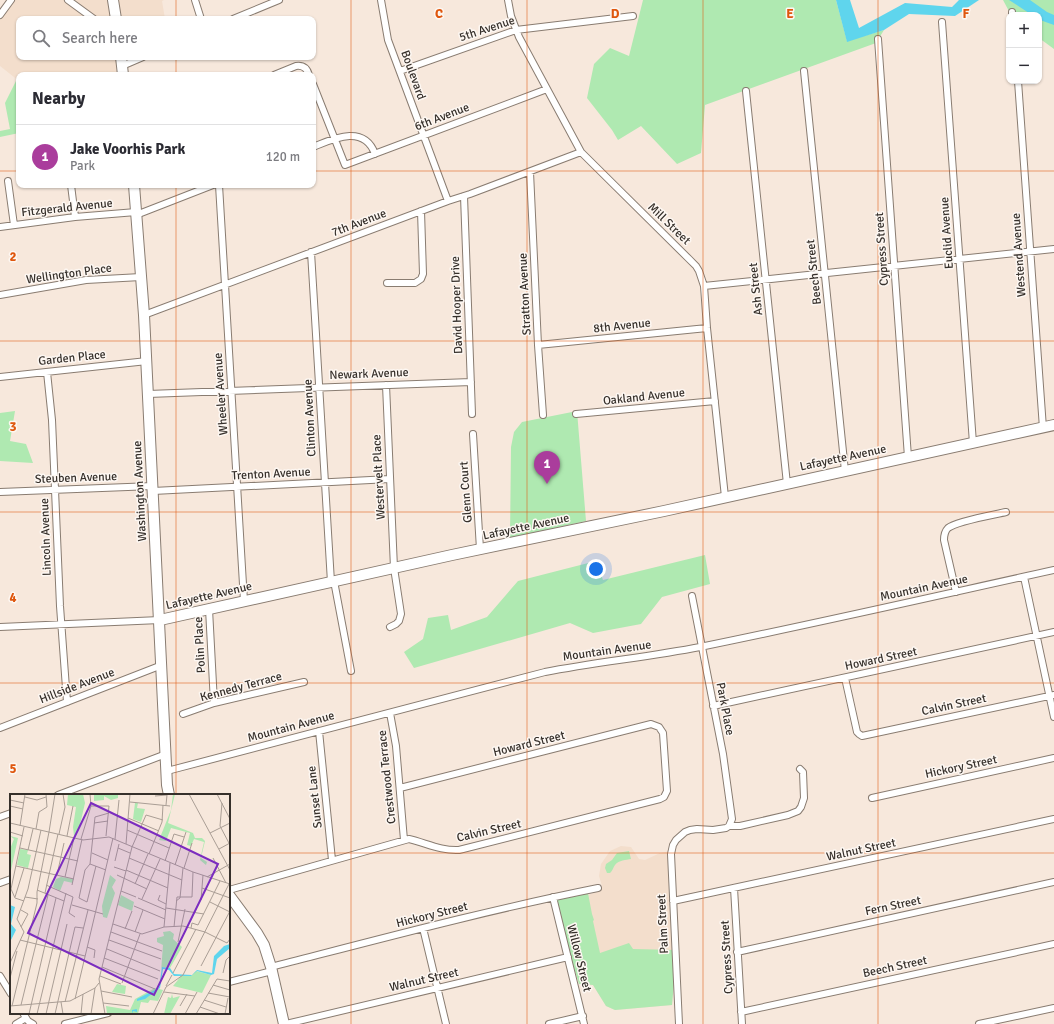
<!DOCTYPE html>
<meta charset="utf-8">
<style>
:root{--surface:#fff;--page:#f2f2f3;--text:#2b2b33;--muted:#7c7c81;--line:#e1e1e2;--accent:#aa3d9c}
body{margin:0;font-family:Signika,sans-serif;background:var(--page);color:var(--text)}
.controls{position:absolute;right:12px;top:12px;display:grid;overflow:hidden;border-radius:8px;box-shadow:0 1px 3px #0004}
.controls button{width:36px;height:36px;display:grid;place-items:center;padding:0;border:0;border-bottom:1px solid var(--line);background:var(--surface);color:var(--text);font:20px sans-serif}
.you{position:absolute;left:596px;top:569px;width:14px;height:14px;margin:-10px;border:3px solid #fff;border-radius:50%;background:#1a73e8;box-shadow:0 0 0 6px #1a73e833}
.badge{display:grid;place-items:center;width:26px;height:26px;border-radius:50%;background:var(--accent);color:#fff;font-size:13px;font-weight:700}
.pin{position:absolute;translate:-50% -33px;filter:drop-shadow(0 1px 2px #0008)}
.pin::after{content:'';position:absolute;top:21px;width:14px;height:12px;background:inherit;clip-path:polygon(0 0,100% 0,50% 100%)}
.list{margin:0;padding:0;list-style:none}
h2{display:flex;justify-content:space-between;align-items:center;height:52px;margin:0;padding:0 16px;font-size:17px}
h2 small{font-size:13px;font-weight:400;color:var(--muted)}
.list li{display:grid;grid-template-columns:26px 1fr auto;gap:12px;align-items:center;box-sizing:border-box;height:64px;padding:0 16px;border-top:1px solid var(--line)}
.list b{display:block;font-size:15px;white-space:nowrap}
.list p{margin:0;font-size:13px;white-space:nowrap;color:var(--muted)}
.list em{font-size:13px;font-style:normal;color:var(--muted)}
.icon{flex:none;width:22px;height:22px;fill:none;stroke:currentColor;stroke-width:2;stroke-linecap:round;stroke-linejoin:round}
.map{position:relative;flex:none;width:1054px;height:1024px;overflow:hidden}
.search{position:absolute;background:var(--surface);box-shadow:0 1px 3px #0004;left:16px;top:16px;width:300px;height:44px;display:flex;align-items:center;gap:10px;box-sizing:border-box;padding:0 14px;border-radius:8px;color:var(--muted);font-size:15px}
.panel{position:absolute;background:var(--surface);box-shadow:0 1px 3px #0004;left:16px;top:72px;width:300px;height:116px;border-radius:8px}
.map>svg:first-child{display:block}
.built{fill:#f3decc}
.green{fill:#afe9b1}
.water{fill:#5fd5ed}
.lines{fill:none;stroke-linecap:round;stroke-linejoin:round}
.minor-casing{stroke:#897c71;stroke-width:8}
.primary-casing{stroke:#897c71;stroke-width:12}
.minor{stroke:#fff;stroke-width:6}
.primary{stroke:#fff;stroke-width:10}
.grid{fill:none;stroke:#df570e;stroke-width:1;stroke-opacity:0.55}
.labels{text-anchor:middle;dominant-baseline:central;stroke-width:3;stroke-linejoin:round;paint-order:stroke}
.street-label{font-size:12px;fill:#36302b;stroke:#fdf7f2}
.inset-road{fill:none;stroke:#aa9e95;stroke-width:1}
.view{fill:#7b2cbf;fill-opacity:0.15;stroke:#7b2cbf;stroke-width:2}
.inset-edge{fill:none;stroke:#36302b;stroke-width:2}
.grid-label{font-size:13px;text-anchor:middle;font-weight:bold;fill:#df570e;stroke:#fdf7f2;stroke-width:3;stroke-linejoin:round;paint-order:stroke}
</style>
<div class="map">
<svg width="1054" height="1024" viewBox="0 0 1054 1024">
<rect width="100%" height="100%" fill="#f7e8dc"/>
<path class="built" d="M15,0h149l-2,1 3,18h-146v38h115l-18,8 1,10h-73v-2l-3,2h-22v6l-19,-15v-46z
M621,846l10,1 8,12 6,1 15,-7 11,-2 5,95 -4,59 -57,5 -9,-4 -13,-21 -14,-1 9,-89 9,-3h3l2,-6 -3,-10 2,-12 9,-13z"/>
<path class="green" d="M643,0h193l11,41 37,-11 -8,13 -171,62 -4,48 -24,11 -36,-38 -23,14 -6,-10 -25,-32 7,-34 16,-16 19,8z
M1003,0h51v49l-15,-11v-23h-28z
M17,79l2,2v52l-19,4v-6l10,-2 -5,-26z
M15,411l-5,30 16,3 7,19 -33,-2v-48z
M577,411l9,110 -76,17 1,-91 3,-15 8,-10z
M705,555l5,29 -48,13 -21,27 -48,9 -23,-10 -156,45 -10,-16 19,-13 5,-21 20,-3 3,15 36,-13 31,-36 78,-20 7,19z
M629,851l2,8c-5,1 -12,1 -16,6 -2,3 -2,5 -5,8h-3l-2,-5 1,-4 6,-4 5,-7z
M587,888l5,26 2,6 -1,1 7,32 29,-10 4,6 44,1 -5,55 -57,5 -9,-4 -13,-21 -14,-1 -17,-54 -8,-32z"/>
<path class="water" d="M836,0h14l9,28 46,-25 47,4 7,-7h20l-24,16 -46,-2 -25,16 -37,12z
M1009,0h21l17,12 7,3v10l-14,-5 -1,-1v-4h-7z"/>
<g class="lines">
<g class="minor-casing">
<path id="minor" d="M68,0l26,19
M195,0l6,19
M381,0l7,40 60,161
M508,0l3,16 8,21 62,115 108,107 7,7 3,5 5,15 3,42 18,169
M1012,12v3
M0,15l11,-15
M233,19l46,-19
M942,22l31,421
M878,39l30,418
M122,66l21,-9
M400,71l116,-41 117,-14
M804,71l41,400
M274,75l22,-9c7,-1 11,2 13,9
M1018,81l25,347
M313,84l32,81 202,-76
M746,91l41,393
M313,147c20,-8 51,-23 62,7
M530,172l8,173 5,70
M8,181l6,44
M71,185l4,32
M219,185l25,416
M464,196l8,218
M136,215l77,-30
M0,227l75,-10 61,-5
M311,252l20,330
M387,283h28l6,-4 2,-5 -2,-63
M704,286l350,-37
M0,295l86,-15 55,-3
M144,315l304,-114 22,-7 111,-42
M538,345l169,-17
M47,372l5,48 8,186 7,96
M0,377l147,-16
M386,385l8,183 7,46 -2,7 -3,3 -6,3
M148,394l323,-12
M576,414l139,-13
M473,434l7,115
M153,491l237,-12
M0,492l153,-6
M1024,577l30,140
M334,581l17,90
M956,592l-12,-52c0,-5 1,-9 4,-12 9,-7 45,-13 58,-16
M692,596l31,158 9,65 -3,7
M209,609l5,94
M0,627l160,-7
M845,678l12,54 2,2 3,2 192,-41
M713,706l341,-74
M390,713l6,33 8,94
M183,714l31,-11 90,-21
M0,728l162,-63
M319,731l13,129
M167,771l378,-99c51,-10 104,-15 155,-25 118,-24 236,-51 354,-77
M58,795l108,-41
M872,798l182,-40
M0,817l11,-4
M0,883l11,-4
M734,888l8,136
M229,890l180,-51c17,4 32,12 50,11l201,-51 4,-2 3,-6 -4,-58 -4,-6 -8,-3 -251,64
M553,897l31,127
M673,901l381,-82
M423,928l23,96
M737,952l317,-70
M271,967c109,-28 217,-57 327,-79
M0,976l11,18
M229,982l43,-11
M741,1012l313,-68
M23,1013l5,8 5,3
M16,1024l10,-6
M65,1024l43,-11
M286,1024l282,-67
M549,1024l34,-8
M679,1024l-8,-170 2,-9 3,-5 9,-8 5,-2 7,-1 16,1 13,-2 3,-2h11l48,-11 10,-4 3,-4 3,-9 -1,-26 -3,-3
M979,1024l75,-16"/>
</g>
<g class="primary-casing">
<path id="primary" d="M113,0l3,19
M121,57l2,18
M134,185l10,130 23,470 2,10
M160,620l292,-65 212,-44 390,-86
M229,895l28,38 7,12 7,22 13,57"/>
</g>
<use href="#minor" class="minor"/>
<use href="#primary" class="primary"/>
</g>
<path class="grid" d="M176,0v19M351,0v1024M527,0v1024M703,0v1024M878,0v1024M176,57v18M0,171h19M313,171h741M176,185v610M0,341h1054M0,512h1054M0,683h1054M0,853h11M229,853h825M176,1013v11"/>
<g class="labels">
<g class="street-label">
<text transform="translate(487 29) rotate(-18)">5th Avenue</text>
<text transform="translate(413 75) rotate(70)">Boulevard</text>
<text transform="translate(442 117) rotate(-21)">6th Avenue</text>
<text transform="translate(67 208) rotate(-6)">Fitzgerald Avenue</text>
<text transform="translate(359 223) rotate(-21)">7th Avenue</text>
<text transform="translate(669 224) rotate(44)">Mill Street</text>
<text transform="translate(947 233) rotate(-94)">Euclid Avenue</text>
<text transform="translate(882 249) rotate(-94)">Cypress Street</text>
<text transform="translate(1019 255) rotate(-94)">Westend Avenue</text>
<text transform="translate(814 272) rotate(-96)">Beech Street</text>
<text transform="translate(69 274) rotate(-8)">Wellington Place</text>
<text transform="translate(756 289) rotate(-96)">Ash Street</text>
<text transform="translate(525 294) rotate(-93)">Stratton Avenue</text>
<text transform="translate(457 305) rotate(-92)">David Hooper Drive</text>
<text transform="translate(622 326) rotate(-6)">8th Avenue</text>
<text transform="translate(72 358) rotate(-6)">Garden Place</text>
<text transform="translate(369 374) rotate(-2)">Newark Avenue</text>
<text transform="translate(221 394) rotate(-94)">Wheeler Avenue</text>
<text transform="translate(644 397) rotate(-6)">Oakland Avenue</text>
<text transform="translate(310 418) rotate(-93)">Clinton Avenue</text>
<text transform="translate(843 458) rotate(-12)">Lafayette Avenue</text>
<text transform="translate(271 474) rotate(-3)">Trenton Avenue</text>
<text transform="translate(379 477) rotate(-93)">Westervelt Place</text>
<text transform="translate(76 478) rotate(-2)">Steuben Avenue</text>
<text transform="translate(140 491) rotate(-93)">Washington Avenue</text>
<text transform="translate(466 492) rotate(-94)">Glenn Court</text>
<text transform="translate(526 527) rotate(-12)">Lafayette Avenue</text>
<text transform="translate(46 537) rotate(-92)">Lincoln Avenue</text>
<text transform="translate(924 588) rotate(-12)">Mountain Avenue</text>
<text transform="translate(209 596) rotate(-13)">Lafayette Avenue</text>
<text transform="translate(200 645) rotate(-93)">Polin Place</text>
<text transform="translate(607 651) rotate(-8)">Mountain Avenue</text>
<text transform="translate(881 659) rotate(-12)">Howard Street</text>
<text transform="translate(77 686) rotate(-21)">Hillside Avenue</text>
<text transform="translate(241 687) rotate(-15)">Kennedy Terrace</text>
<text transform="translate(954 705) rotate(-12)">Calvin Street</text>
<text transform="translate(725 709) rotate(79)">Park Place</text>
<text transform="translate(291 727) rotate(-15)">Mountain Avenue</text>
<text transform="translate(529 744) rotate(-14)">Howard Street</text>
<text transform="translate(961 767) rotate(-12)">Hickory Street</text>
<text transform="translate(387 777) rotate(-96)">Crestwood Terrace</text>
<text transform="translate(315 797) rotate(-96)">Sunset Lane</text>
<text transform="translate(489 831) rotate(-13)">Calvin Street</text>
<text transform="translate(861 850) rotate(-12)">Walnut Street</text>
<text transform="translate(893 906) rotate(-12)">Fern Street</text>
<text transform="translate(432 915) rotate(-14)">Hickory Street</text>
<text transform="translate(663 924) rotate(-93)">Palm Street</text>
<text transform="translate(727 957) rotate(-93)">Cypress Street</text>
<text transform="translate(579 958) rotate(76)">Willow Street</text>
<text transform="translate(895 967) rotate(-12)">Beech Street</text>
<text transform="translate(424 980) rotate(-13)">Walnut Street</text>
</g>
</g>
<g transform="translate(10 794)">
<rect width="220" height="220" fill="#f7e8dc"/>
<path d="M58,0h15l2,9 -6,26 -5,7 -1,-9 3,-20 -9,-2zM80,0h28v4l-7,2 -7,-4v4l-10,1v-6zM163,0h2l-7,29 25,10 2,5h7l3,3 -4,17 6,4 -1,3 -6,-5 4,-18 -10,-3 -3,7 -4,-1 3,-12 -19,-5 -5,13 -7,-1 12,-30zM125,9h3l-1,5 8,1 -4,13 -8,-3zM0,42l8,2 -8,37v-26l4,-10zM10,55l8,1 -1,4 4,1 -3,13 -11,-3zM100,81l6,5 -4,7 3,6 -8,25 -4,-1 -1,-11zM51,83l12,2v4l-9,-2 -4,10 -7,-4 3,-8zM111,101l13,7 -2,9 -14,-6zM160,137l4,3 -1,5 9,8 -12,21 -8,-1 -1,5 2,-27 -6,-3v-4l7,-2 -1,-4zM186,177l15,4 -9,18 -29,-7 9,-11 9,1zM107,190l9,2 -1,8 -13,-2zM145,194l8,2 -5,11 -8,-1 -2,3 -7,-1 -3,12h-31l-1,-8 24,4 5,-11zM162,200l1,4 7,-2 -10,18h-6l4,-17 3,1z" fill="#afe9b1"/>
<path d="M0,111l5,2 -4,17 5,6 -6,12zM220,150v4l-13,11 -3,15 -3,1 -14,-4 -6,5h-17l-5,-6 -6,-1 -3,19 -15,11 -8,2v11l-4,-1 -1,3v-4l5,-1v-10l22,-11 3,-21 8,1 4,6 18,1 5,-5 15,3 2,-17 10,-10z" fill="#5fd5ed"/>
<path class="inset-road" d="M80,0l1,12M179,0l41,76M207,0l13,25M145,2l12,-1 -1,10M15,3l12,3 9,-3M0,6l14,3M120,8l40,4M212,9l-2,23 10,19M0,12l13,3M81,12h18l-3,30M118,24l31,13M0,29l73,17 26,-3 84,35 37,12M84,29l14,-2M10,32l5,-32M26,35l3,-17 8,-5 -1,-13M117,36l42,18M0,38l13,4M39,38l6,-38M200,39l20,-10M49,40l6,-27 -2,-13M57,42l6,-30M71,45l10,-33M105,45l4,-39M116,50l4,-50M122,53l14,-32 17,5M10,54l58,13M108,54l12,5M209,55l11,-6M18,56l5,-21M82,59l16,7M139,60l13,-32 1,-17M119,64l53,22M203,64l13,25M105,67l4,-17M155,67l9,-27 10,3M80,70l16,6M165,71l11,-33M6,72l58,13M86,72l-9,36 -8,-4 6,-28 5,-6 5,-47 14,-4M104,73l12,4M174,74l8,-25M116,76l42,18M47,81l7,-32M107,81l30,14M55,83l9,-39M197,83l23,-13M125,90l13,-30M36,91l27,12 -4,16 6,4M62,91l10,-46M192,94l28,10M27,96l27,11M111,97l15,6M35,99l13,-59M150,101l-2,5 8,4M5,103l9,-29M15,103l13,2M128,104l28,12M132,105l18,-40M191,106l2,-25M14,107l-9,-3 -4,-9 13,-62M166,107l4,-3 3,-30M200,108l20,10M62,111l31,9M124,112l31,13M156,114l38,6M11,116l7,4 -7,13M103,130l29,10 22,-7 19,-1 22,6 22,11 3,-4M154,133l6,-64M164,133l3,-30h15l1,-25M181,134l1,-5 6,2 22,-44M115,135l7,-18M101,138l51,19M125,138l8,-22M10,146l65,16M99,146l52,19M168,148l7,-33M77,153l8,3 -1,8M97,155l53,22M94,164l54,21M0,169l14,-31 -7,-13 11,-30 13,-59M191,172l29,-55M92,173l53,22M163,179l23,-44M213,179l3,-13 4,-4M90,182l21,8M0,184l7,-27M112,189l18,-49M203,191l17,5M156,192l6,-11M91,197l31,6M154,198l31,4M198,199l22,4M65,205l38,-161M194,206l22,7M51,208l2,12M55,208l23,-92M93,209l26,3M11,211l27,-110M0,212l60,-5 25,-13 4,-5M2,212l25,-103v-11l12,-60M170,212l7,-12M190,213l20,7M19,220l27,-116M27,220l29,-121M36,220l21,-90M45,220l20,-87 8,1M71,220l2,-20M81,220l4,-26M95,220l-6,-35 33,-132M143,220l13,-27 17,-12 46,-91M175,220l12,-22M186,220l21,-35 13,2M215,220l3,-16"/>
<path class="view" d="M81,9l127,61 -64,131 -126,-62z"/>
<rect width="220" height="220" class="inset-edge"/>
</g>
<g class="grid-label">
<text x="439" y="18">C</text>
<text x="615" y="18">D</text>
<text x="790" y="18">E</text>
<text x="966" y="18">F</text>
<text x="13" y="261">2</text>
<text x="13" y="431">3</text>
<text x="13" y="602">4</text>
<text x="13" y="773">5</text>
</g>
</svg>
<div class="controls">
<button>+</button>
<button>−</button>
</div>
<div class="you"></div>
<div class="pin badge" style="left:547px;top:484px">1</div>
<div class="search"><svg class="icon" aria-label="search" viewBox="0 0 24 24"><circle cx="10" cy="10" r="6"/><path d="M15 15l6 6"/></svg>Search here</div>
<section class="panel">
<h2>Nearby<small></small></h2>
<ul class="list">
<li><span class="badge">1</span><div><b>Jake Voorhis Park</b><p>Park</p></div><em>120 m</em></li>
</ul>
</section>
</div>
